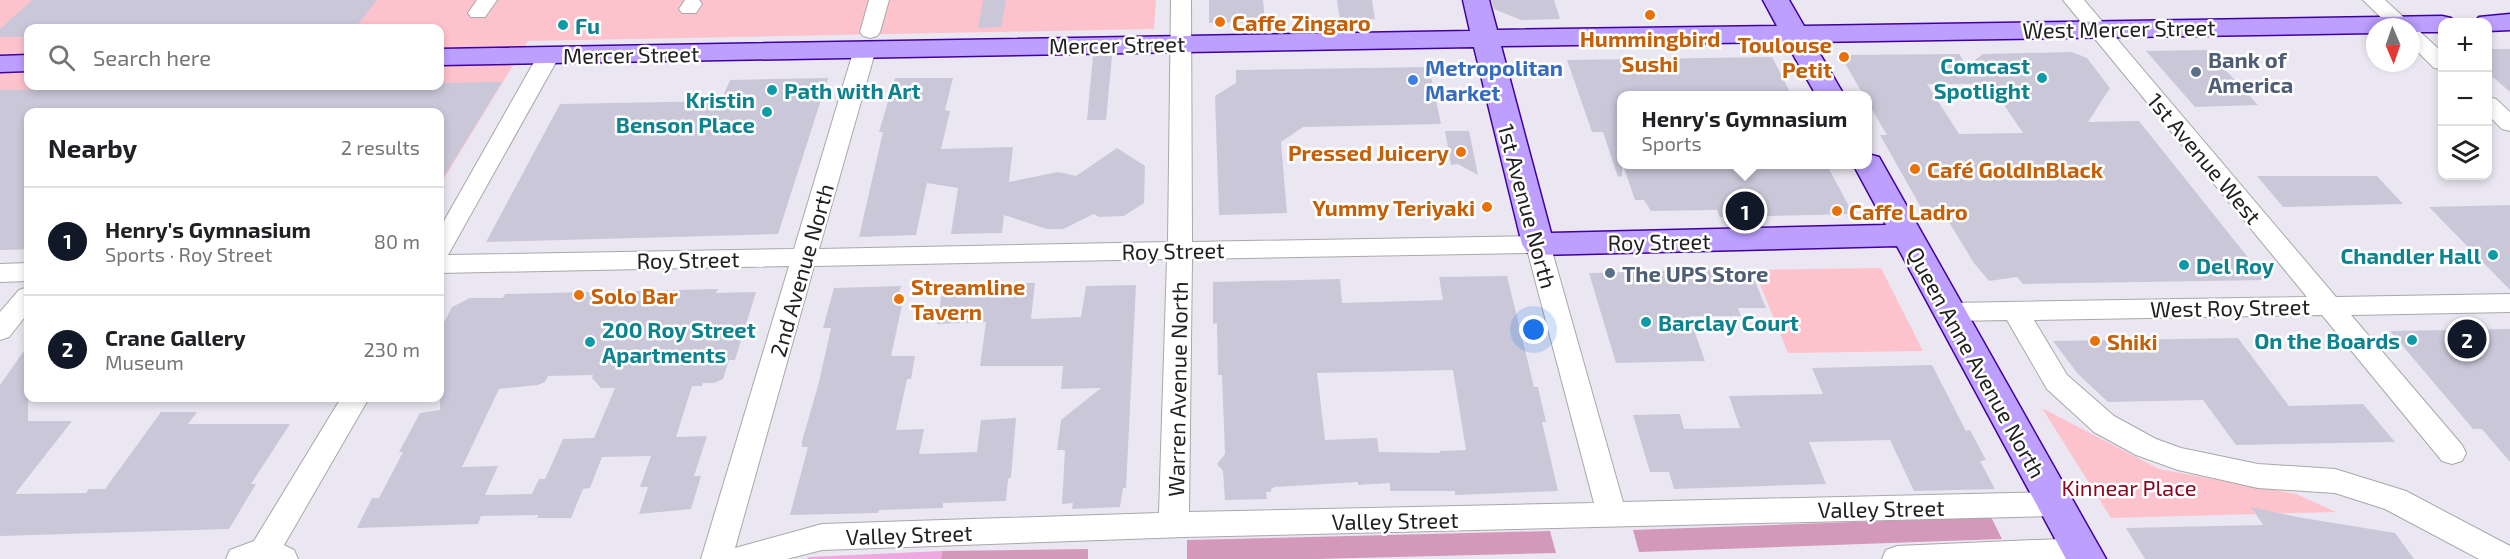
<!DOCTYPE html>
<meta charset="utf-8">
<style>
:root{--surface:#fff;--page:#f2f2f2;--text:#202124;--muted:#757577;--line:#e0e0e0;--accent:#111827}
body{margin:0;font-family:"Exo 2",sans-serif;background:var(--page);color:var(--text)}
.controls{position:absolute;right:18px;top:18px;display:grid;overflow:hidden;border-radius:12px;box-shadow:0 3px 9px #0003}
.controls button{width:54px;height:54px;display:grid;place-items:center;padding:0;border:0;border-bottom:2px solid var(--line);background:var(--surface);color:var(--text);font:30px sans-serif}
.compass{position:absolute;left:2366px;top:18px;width:54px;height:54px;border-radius:50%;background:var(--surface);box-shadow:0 3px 9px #0003;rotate:178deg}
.you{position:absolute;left:1534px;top:330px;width:21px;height:21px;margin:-15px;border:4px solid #fff;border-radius:50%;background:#1a73e8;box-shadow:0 0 0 9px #1a73e833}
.badge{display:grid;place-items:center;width:39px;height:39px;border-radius:50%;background:var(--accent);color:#fff;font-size:20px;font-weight:700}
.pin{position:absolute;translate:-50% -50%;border:3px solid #fff;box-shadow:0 2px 6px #0006}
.popup{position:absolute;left:1617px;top:91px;width:255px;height:78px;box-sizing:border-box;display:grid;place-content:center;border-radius:12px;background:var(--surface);filter:drop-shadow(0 2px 4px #0005);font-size:20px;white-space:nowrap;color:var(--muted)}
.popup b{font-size:22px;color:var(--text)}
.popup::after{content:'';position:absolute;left:50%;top:100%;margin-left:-12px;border:12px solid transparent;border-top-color:var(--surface)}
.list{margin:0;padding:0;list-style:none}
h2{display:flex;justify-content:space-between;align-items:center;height:78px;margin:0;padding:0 24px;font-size:26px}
h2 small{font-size:20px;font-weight:400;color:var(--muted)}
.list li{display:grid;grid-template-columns:39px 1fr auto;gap:18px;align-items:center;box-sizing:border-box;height:108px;padding:0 24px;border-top:2px solid var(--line)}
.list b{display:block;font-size:22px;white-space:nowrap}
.list p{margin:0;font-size:20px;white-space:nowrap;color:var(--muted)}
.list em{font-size:20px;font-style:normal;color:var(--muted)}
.icon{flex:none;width:33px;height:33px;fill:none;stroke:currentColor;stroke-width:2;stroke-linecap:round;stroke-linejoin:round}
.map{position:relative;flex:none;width:2510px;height:559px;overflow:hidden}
.search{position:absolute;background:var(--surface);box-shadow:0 3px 9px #0003;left:24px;top:24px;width:420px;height:66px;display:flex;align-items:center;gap:15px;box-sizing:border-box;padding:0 21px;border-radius:12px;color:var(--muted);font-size:22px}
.panel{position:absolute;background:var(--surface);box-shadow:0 3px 9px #0003;left:24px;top:108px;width:420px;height:294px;border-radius:12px}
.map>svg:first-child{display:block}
.grass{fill:#eeaade}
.forest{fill:#d499ba}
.park{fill:#fdc3cd;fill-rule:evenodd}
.building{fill:#cac7d9;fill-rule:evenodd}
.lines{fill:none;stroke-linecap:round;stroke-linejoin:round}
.minor-casing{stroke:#a8a8a8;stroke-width:2}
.major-casing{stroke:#40009e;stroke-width:3}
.minor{fill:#fff;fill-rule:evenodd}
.major{fill:#bc9fff;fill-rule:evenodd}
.food-dot{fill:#e8710a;stroke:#fff;stroke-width:2}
.culture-dot{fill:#0f9aa8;stroke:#fff;stroke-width:2}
.service-dot{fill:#5c6f8a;stroke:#fff;stroke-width:2}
.shop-dot{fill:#3f7fe0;stroke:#fff;stroke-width:2}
.labels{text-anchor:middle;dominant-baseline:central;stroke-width:5;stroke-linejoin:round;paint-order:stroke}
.food-label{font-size:22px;font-weight:bold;fill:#c56008;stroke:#fff;text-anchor:start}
.culture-label{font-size:22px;font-weight:bold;fill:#0d838f;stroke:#fff;text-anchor:start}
.street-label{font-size:22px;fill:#212121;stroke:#fff}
.service-label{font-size:22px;font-weight:bold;fill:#4e5e75;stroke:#fff;text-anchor:start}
.shop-label{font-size:22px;font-weight:bold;fill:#366cbe;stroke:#fff;text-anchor:start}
.park-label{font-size:22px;fill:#89041c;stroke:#fff}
</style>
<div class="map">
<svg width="2510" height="559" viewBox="0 0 2510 559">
<rect width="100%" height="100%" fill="#ebe7f2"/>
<path class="grass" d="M942,551l-1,8h-134l2,-2z"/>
<path class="forest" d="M1991,517l11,22 -363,13 -6,-22z
M1550,531l6,22 -240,6h-129v-19z
M1088,549v10h-147l1,-8z"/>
<path class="park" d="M0,0h1156l-2,29 -626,12 -88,144v-73h-412v137l-28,1zM28,28h412v58h-412z
M1881,268l42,83 -135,2 -34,-83z
M2042,408l117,61 137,25 40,18 -225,6z"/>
<path class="building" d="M32,0h345l-19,24 -93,2 -2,2h-235v9h-28v-8z
M983,0h23l-5,27 -23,1z
M1209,0h54l2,22 -56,1z
M1337,0h35l3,19 -35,1z
M1491,0h63l6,19 -39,1 -27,-11z
M2487,49h23v43l-23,-20z
M2206,50l28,29 24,26 -63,2 -49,-56z
M2072,52l15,6 23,30 -22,34 51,-1 127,159 -243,4 -6,-7 -28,4 -15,-18 -30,-49h-16l-2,-4 -3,1 -43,-76h7l-19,-32v-7h-4l-24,-41 119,-1 8,12 16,-12zM1927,84h63l33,49 -64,1z
M1093,56h19l-6,64h-19z
M1772,57l20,39h-170v80l-4,1 -15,-45h-11l-25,-72z
M1429,67l12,57 -138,3 -22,15 6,71 -68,2 -4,-119 21,-13v-13z
M828,78l-50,156 -292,8 74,-138 161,-3 9,-21z
M895,78h58l-8,32 5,1 -9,38 72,-2 -4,35 49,-10 18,4 41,-28 28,18 -1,37 -20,13 -25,1 -5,-3 -31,15h-16l-43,-14 -2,18 -51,1 7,-46 -31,-5 -11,52 -57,2 24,-105h-4z
M502,82l-62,101v-71h-412v137l-28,1v-160l440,-4v-3z
M1445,131h24l9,44 -20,-11 -7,1z
M1623,165h204l26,49 -133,3 -3,-7 -66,1 -7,-11h-9z
M2257,176h120l26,28 -120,3z
M2510,205v85l-81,-83z
M1750,269l16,39h-28l3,8h-52l16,45 -89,2 -27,-90z
M1507,276l27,111h4l8,35h-4l16,69 -103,4v-4h-65v-8l-32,2v-3l-83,5 -4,2v3h-5l1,7 -42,1 -2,-29 -6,-7 8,-10 -3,-79h-4l-1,-52 -4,1v-42l127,-3 2,24 101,-3 -4,-23zM1453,370l13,80 -26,1v2l-61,-1 -2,-14 -52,2 -8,-67z
M1006,283h29l-4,36 50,-2 5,-31 50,-1 -10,203h-3l-3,19 -48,2 1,-6 -11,1 3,-54h-8l4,-30 40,-32 -40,1 2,-23h-83l6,-44 -49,2 5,-33 63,-3z
M901,286l-3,10h6l-13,60h24l-4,23h-4l-11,51 28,-1 -5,25 58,-2 4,-32 35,-2 -5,59 -3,2 -2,22 -63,2v5l-64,2 -1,3 -88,2 18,-68h-6v-6l17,-59 12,-54h-8l11,-40z
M718,289l-2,4 40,-1 -21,68h-6l-6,19 -9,4h-11l-1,3h-10l-16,51 31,-1 -13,40h7l-10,33 -52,5 9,-27h-8l11,-31 -49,1 -12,31 -7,1 -12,29h-34l1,-3 -57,1 -3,8 -121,4 15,-30h7l24,-46h-4l21,-39 20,-3v-80l12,-23 18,-9h33l2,-4zM593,375l-1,3 9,10h14l-21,50 -31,1 -18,40h-6l-7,15 -47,1 13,-29 -36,1 37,-78 39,-4 7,-3 3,-6z
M2510,329v133l-28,-33h-9l-83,-98z
M2238,338l51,68 74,-2 32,38 -159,3 -33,-45 -95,2 -30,-28 -25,-33z
M28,345v76h44l-57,73 71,-1 3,-4h16l56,-77h36l-9,12h102l-39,60h5l-27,45 -229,7v-151z
M1932,365l34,66 4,-1 16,30 -6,1 15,28 -81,2 -24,-51 -81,2 17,42 -152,5 -5,-17h-19l-17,-57 47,-1 4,15 56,-1 -11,-32 94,-2 -11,-26z
M2251,507l46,10 98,16 19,26h-269l-19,-31 137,-3z"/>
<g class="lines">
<g class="minor-casing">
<path id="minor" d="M477,0h20l-12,17h-14l-3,-4z
M685,0h14l3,4 -6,9h-14l-3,-4z
M869,0h20l-9,32 -3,4 -7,2 -7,-2 -3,-4z
M1171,0h20l1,242 346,-6 9,2 3,6 73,258 431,-10 11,3 4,9 -4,9 -11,3 -870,21 -362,13 -35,9h-86l88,-293 -349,7v-45l98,-173 4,-4 7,-2 7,2 4,4 -112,200 346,-6 60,-200 4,-4 7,-2 7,2 4,4 -57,200 349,-7zM1528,253l66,250 -405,9 3,-253zM1167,259l-8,254 -337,11 -87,24 79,-282z
M2063,0h21l252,297 174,-3v18l-159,3 111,130 4,8 -4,8 -10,3 -10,-3 -120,-146 -288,5 33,55 47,41 42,23 25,9 77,16 77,5 71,22 104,55v13h-31l-94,-50 -50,-16 -77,-5 -80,-18 -42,-15 -42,-23 -47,-43 -40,-69 -57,1 -9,-2 -4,-7 4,-7 9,-2 357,-6z
M2363,0h22l25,23 3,5 5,2 24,22v17l-8,-1 -23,-23v-18h-20z
M2488,97l8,2 14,13v19l-8,-2 -14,-14z
M28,263v18l-28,1v-18z
M28,287v26l-19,24 -9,3v-28l19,-22z
M341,398h28l-85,147 10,5 4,9h-72l4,-9 24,-9z
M2082,538l11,4 4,9 -4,8h-211l4,-9 11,-4z"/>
</g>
<g class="major-casing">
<path id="major" d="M1463,0h26l8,30 280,-4 -14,-26h26l15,26 638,-10 9,2 3,4h-12v10h-31v-5h-36v6l-562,9 31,53h-28l-30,-53 -285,4 50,187 335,-8 -33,-61h15v-10l11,3 227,402h-40l-169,-313 -359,9 -11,-3 -5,-8 -48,-197 -1034,18v-16l1030,-18z
M2510,14v16l-22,1v-9h-13l4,-5z
M28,55v16l-28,1v-16z"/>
</g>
<use href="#minor" class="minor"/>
<use href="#major" class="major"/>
</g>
<g class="food-dot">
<circle cx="1650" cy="15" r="6"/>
<circle cx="1220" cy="22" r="6"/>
<circle cx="1844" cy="57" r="6"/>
<circle cx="1461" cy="152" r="6"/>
<circle cx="1915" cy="169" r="6"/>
<circle cx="1487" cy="207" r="6"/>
<circle cx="1837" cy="211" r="6"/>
<circle cx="579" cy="295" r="6"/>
<circle cx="899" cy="299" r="6"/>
<circle cx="2095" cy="341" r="6"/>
</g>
<g class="culture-dot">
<circle cx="563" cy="25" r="6"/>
<circle cx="2042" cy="78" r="6"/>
<circle cx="772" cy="90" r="6"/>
<circle cx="767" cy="112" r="6"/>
<circle cx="2493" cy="255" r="6"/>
<circle cx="2184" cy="265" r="6"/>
<circle cx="1646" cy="322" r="6"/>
<circle cx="2412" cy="340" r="6"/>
<circle cx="590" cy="342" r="6"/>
</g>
<g class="service-dot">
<circle cx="2196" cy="72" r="6"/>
<circle cx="1610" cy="273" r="6"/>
</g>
<circle class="shop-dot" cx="1413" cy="80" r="6"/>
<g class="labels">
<g class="food-label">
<text x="1232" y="22">Caffe Zingaro</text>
<text x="1650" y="38" text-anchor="middle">Hummingbird<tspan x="1650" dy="25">Sushi</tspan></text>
<text x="1832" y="44" text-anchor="end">Toulouse<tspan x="1832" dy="25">Petit</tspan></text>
<text x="1449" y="152" text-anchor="end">Pressed Juicery</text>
<text x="1927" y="169">Café GoldInBlack</text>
<text x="1475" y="207" text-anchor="end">Yummy Teriyaki</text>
<text x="1849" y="211">Caffe Ladro</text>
<text x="911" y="286">Streamline<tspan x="911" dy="25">Tavern</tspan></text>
<text x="591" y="295">Solo Bar</text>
<text x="2107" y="341">Shiki</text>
</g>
<g class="culture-label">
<text x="575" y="25">Fu</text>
<text x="2030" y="65" text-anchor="end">Comcast<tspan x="2030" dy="25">Spotlight</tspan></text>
<text x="784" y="90">Path with Art</text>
<text x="755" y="99" text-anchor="end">Kristin<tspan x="755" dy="25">Benson Place</tspan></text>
<text x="2481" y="255" text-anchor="end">Chandler Hall</text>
<text x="2196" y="265">Del Roy</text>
<text x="1658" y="322">Barclay Court</text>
<text x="602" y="329">200 Roy Street<tspan x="602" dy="25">Apartments</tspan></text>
<text x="2400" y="340" text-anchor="end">On the Boards</text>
</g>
<g class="street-label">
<text transform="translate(2119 28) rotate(-1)">West Mercer Street</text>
<text transform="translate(1117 44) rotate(-1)">Mercer Street</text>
<text transform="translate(631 54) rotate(-1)">Mercer Street</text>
<text transform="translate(2205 158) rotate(50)">1st Avenue West</text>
<text transform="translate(1528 206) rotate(75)">1st Avenue North</text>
<text transform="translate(1659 241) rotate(-1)">Roy Street</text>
<text transform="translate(1173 250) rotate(-1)">Roy Street</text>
<text transform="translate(688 259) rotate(-1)">Roy Street</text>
<text transform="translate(801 270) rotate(-74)">2nd Avenue North</text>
<text transform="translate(2230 307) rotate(-1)">West Roy Street</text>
<text transform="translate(1977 362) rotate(61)">Queen Anne Avenue North</text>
<text transform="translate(1177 389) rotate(-89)">Warren Avenue North</text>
<text transform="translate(1881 508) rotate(-1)">Valley Street</text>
<text transform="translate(1395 520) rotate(-1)">Valley Street</text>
<text transform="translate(909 534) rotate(-2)">Valley Street</text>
</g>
<g class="service-label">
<text x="2208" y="59">Bank of<tspan x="2208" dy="25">America</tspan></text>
<text x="1622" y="273">The UPS Store</text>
</g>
<g class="shop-label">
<text x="1425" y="67">Metropolitan<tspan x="1425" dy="25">Market</tspan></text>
</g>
<g class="park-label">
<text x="2129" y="487">Kinnear Place</text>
</g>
</g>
</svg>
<div class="controls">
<button>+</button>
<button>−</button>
<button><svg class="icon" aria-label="layers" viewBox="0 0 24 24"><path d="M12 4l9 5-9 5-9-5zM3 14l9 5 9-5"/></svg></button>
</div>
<svg class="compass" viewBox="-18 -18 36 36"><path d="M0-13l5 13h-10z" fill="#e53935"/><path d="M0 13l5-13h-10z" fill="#757577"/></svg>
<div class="you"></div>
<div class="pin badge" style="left:1745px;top:211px">1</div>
<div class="popup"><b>Henry's Gymnasium</b>Sports</div>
<div class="pin badge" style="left:2467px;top:339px">2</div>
<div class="search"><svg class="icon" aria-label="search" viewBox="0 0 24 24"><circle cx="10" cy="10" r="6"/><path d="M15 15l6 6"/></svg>Search here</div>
<section class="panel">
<h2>Nearby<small>2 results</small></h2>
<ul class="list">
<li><span class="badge">1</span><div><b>Henry's Gymnasium</b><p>Sports · Roy Street</p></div><em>80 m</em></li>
<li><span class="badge">2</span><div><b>Crane Gallery</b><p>Museum</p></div><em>230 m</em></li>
</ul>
</section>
</div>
